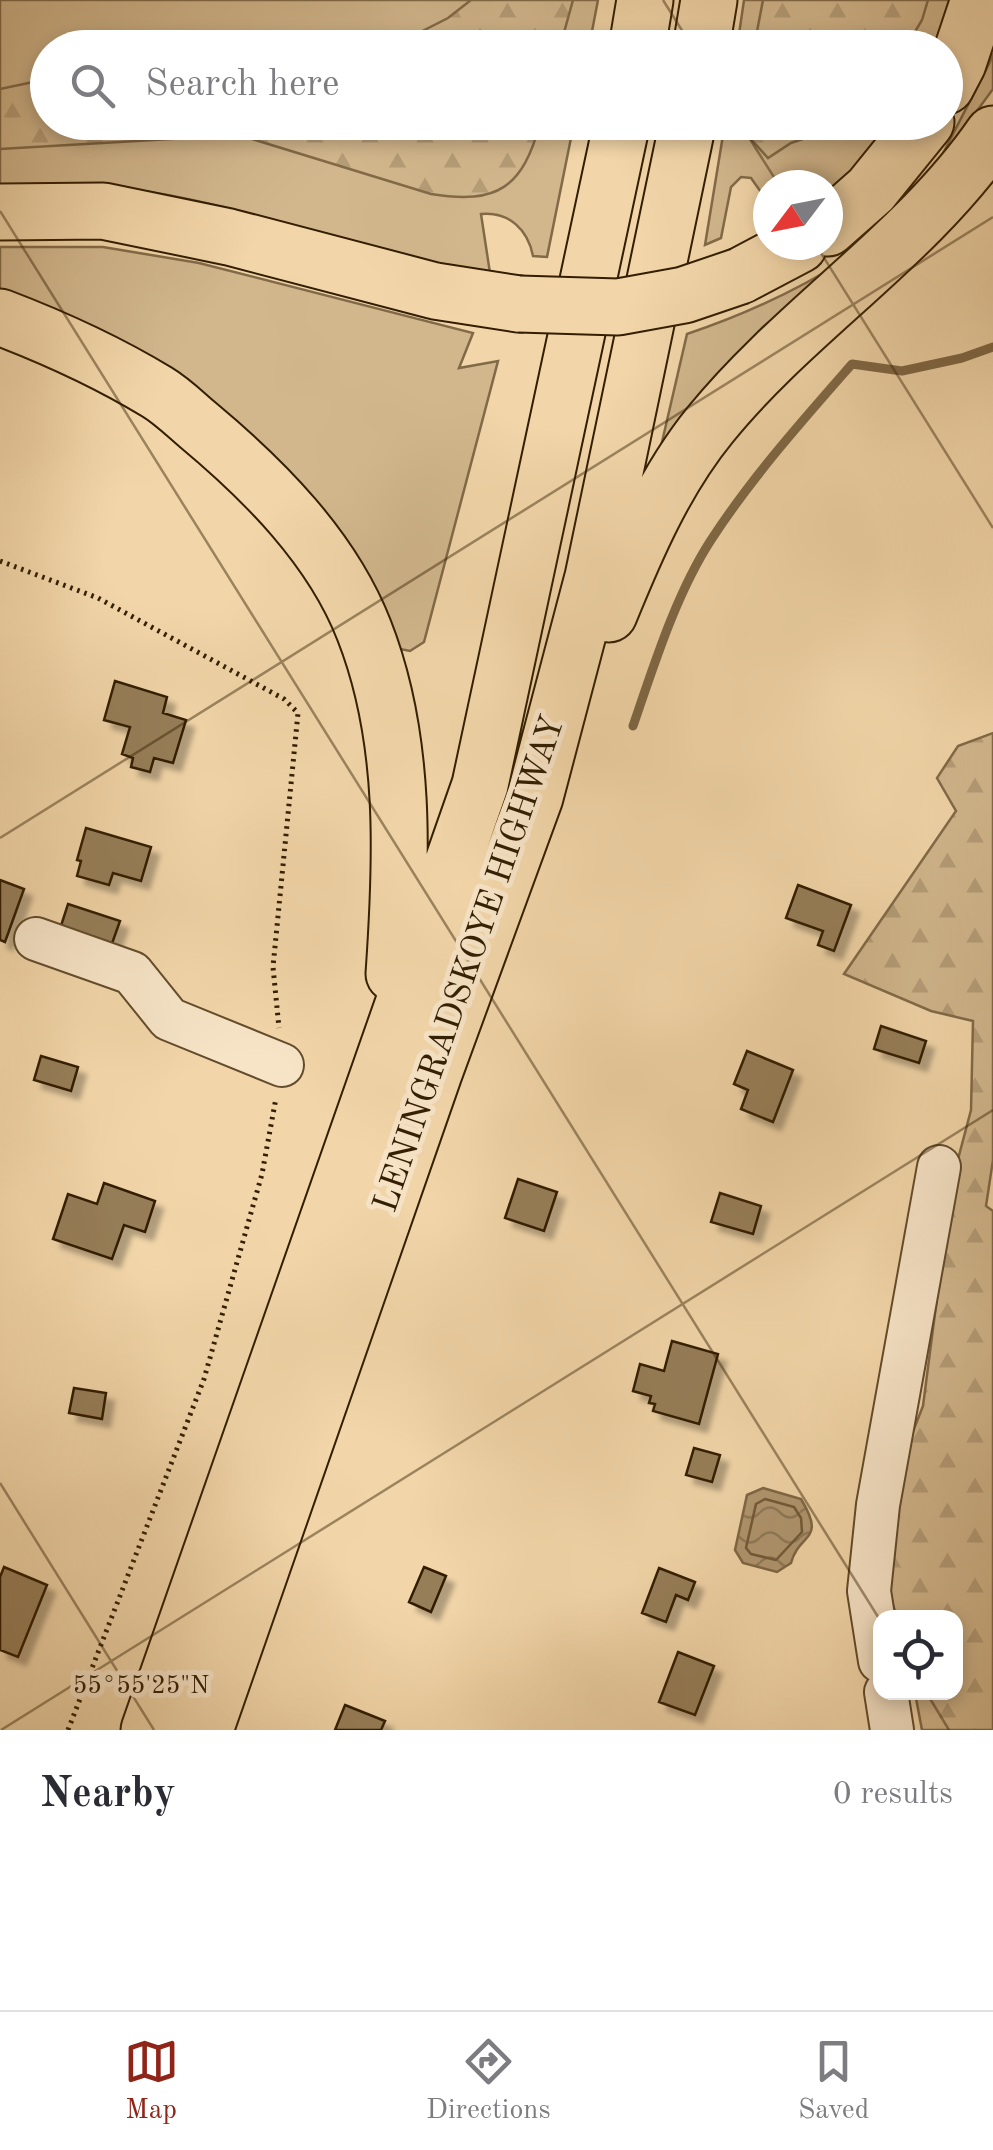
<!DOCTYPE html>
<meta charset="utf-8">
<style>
:root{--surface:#fff;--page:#f2f2f3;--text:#2b2b33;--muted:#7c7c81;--line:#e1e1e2;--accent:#8f2418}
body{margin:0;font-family:"Old Standard TT",serif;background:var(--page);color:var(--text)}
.controls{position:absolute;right:30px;bottom:30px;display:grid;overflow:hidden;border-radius:20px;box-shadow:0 5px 15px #0003}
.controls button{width:90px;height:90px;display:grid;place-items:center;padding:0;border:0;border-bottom:2px solid var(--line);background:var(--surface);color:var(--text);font:50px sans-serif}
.compass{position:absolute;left:753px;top:170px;width:90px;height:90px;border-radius:50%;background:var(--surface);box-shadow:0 5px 15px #0003;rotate:238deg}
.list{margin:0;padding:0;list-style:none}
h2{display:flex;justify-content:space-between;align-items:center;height:130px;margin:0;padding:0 40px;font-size:42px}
h2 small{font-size:32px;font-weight:400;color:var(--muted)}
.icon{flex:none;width:55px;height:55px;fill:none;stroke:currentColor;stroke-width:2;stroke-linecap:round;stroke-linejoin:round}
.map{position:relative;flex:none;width:993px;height:1730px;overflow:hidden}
.search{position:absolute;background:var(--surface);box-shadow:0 5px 15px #0003;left:30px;right:30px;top:30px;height:110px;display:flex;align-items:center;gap:25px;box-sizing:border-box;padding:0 35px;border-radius:55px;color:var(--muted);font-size:38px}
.sheet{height:280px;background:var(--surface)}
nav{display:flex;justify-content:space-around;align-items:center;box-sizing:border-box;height:140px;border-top:2px solid var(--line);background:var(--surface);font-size:28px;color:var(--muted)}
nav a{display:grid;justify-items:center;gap:5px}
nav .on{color:var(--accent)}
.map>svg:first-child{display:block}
.grass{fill:#d2b78d;stroke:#826a48;stroke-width:2.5}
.forest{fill:url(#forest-firs);stroke:#826a48;stroke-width:2.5}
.water{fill:url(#water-waves);stroke:#7f6744;stroke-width:2.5}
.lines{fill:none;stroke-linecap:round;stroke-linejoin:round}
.shore{stroke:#725a39;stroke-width:2.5}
.stream{stroke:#7f6744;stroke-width:9}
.building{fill:#967e59;stroke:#331e02;stroke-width:2.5;filter:url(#shadow)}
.minor-casing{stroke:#634c2c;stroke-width:46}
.highway-casing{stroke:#331e02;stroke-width:59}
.path{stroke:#331e02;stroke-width:5;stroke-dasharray:2.5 5;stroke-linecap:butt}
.minor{stroke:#f7e4c7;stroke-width:42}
.highway{stroke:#f2d6a9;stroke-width:55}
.highway-bridge-casing{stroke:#331e02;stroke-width:59;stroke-linecap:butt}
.highway-bridge{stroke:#f2d6a9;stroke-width:55}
.ticks{fill:none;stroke:#331e02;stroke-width:2.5;stroke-opacity:0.45}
.labels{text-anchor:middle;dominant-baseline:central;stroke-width:10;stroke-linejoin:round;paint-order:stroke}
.street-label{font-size:35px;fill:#331e02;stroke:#f7e4c7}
.ticks-label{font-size:25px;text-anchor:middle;fill:#331e02;stroke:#f7e4c7;stroke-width:10;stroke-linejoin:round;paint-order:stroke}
</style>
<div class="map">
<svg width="993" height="1730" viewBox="0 0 993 1730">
<defs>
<pattern id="forest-firs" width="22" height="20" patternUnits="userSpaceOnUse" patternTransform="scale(2.5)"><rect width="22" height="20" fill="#d2b78d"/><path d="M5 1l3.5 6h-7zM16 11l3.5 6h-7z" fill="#b59d78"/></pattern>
<pattern id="water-waves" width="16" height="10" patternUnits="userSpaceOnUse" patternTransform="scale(2.5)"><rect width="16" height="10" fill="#b19770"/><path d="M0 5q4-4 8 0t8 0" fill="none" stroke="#917b5a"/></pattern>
<filter id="shadow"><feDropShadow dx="8" dy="8" stdDeviation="2.5" flood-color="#0004"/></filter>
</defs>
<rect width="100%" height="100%" fill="#f2d6a9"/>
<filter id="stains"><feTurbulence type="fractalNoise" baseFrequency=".002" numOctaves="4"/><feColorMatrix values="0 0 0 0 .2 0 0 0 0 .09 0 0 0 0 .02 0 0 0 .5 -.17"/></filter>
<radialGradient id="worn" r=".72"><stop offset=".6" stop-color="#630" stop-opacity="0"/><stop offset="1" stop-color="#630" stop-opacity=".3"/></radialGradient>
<path class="grass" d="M0,0h598l-9,47 -541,1v74l526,1 -27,134 -14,-1c-5,-26 -24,-45 -52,-42l9,59c-25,-4 -52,-7 -76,-13 -135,-36 -272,-89 -414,-74z
M744,0h209l-15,47 -201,1z
M993,53v36l-57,78 53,-103z
M725,123h170l-37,44 -30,26v-8h-60v17l-17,-24 -10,-1 -10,10 -10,51 -16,7z
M0,247h103l96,16 274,70 -14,35 39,-7 -74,281 -14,9 -20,-4 -314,-328 -76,-29z
M847,259l-84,68 -44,47 -60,81 28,-121c57,-19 109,-43 160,-75z"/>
<path class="forest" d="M471,0h102l-13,47h-169l57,-29z
M763,0h165l-6,20 -16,27h-152z
M47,79l1,43 492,1c-17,64 -42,82 -109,71l-192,-59 -239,14v-60z
M745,123v-1l104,1 -58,20 -23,15 -17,-19z
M993,733v427l-7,46 7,5v519h-71l-7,-37 41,-1v-74l-60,-1 -10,-42 6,-90 31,-79 29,-224 19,-72 2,-89 -42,-10 -87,-37 112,-163 -19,-33 21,-32z"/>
<path class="water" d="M763,1488l38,11c26,43 -2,33 -10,64l-14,9 -34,-9 -8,-13 12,-55z"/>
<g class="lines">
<path class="shore" d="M765,1499l29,8 7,11 1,14 -26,28 -25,-6 -5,-6 10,-44z"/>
<path class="stream" d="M633,726c21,-61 43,-132 78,-186 41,-63 91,-119 141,-176l50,7 60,-13 31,-11"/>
</g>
<path class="building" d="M115,681l52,16 -4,16 23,7 -13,43 -19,-5 -4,14 -19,-5 2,-9 -11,-4 8,-27 -26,-7z
M86,828l65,19 -10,34 -28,-8 -4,12 -32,-9 4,-15 -4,-1z
M0,880l24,9 -19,53 -5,-2z
M798,885l53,20 -17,46 -16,-6 5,-14 -37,-13z
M68,904l52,17 -11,31 -51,-17z
M881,1026l45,15 -7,22 -45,-14z
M747,1051l46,19 -20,52 -32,-13 7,-19 -14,-6z
M41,1056l37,11 -7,24 -37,-11z
M518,1179l39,13 -13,39 -39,-13z
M104,1183l51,18 -10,31 -21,-7 -12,34 -59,-20 15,-45 29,10z
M720,1193l41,13 -8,28 -42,-12z
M672,1341l46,13 -19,70 -46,-13 2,-7 -6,-1 2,-7 -18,-5 7,-27 24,7z
M74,1388l32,5 -4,26 -33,-6z
M694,1448l26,7 -8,27 -26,-7z
M4,1567l43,18 -29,72 -18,-7v-73z
M424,1567l22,9 -15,36 -22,-10z
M659,1568l36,14 -7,18 -12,-5 -10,27 -24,-9z
M678,1652l36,14 -19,49 -36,-13z
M345,1705l40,16 -4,9h-46z"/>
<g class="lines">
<g class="minor-casing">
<path id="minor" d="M36,939l96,34 37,46 113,46
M880,1661l-11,-70 9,-86 61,-338
M886,1692l6,38"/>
</g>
<g class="highway-casing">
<path id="highway" d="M637,48l8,-48
M701,48l8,-48
M946,86l12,-23 21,-63
M0,212l103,-1 126,26 206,54 84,13
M828,228l43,-38 55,-68
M740,276l59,-31
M0,317c55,21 106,44 157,75 15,9 28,22 41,33 66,55 134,123 166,205 43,109 38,230 30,344
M609,614c27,-66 56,-134 101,-189 85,-105 206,-179 283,-291
M149,1730l331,-945 142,-663
M205,1730l229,-657 101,-276 58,-220 95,-455"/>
</g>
<path class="path" d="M0,561l98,37 186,101 14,14 -25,254 6,61
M68,1730l136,-351 58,-205 14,-76"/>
<use href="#minor" class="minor"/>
<use href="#highway" class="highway"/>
<g class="highway-bridge-casing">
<path id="highway-bridge" d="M519,304l99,3 66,-12 56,-19"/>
</g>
<use href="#highway-bridge" class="highway-bridge"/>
</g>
<path class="ticks" d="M663,0l30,48M739,122l40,63M0,211l880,1409M816,245l177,283M0,838l993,-621M0,1483l154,247M926,1692l23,38M1,1730l992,-620"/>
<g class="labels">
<g class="street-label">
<text transform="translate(470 964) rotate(-71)">LENINGRADSKOYE HIGHWAY</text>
</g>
</g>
<g class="ticks-label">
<text x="141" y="1693">55°55'25"N</text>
</g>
<rect width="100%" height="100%" filter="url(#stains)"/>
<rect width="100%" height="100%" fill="url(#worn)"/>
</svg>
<div class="controls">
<button><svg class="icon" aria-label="locate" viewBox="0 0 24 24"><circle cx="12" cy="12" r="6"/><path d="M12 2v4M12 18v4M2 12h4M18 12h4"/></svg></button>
</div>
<svg class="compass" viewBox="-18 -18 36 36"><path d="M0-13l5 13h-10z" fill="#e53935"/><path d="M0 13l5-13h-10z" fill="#7c7c81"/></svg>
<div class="search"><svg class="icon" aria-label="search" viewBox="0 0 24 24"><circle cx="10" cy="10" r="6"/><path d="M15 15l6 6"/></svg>Search here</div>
</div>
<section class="sheet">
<h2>Nearby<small>0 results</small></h2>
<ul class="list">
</ul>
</section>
<nav>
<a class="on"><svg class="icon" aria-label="map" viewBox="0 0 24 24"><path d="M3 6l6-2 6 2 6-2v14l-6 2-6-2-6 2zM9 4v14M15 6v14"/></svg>Map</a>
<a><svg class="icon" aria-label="directions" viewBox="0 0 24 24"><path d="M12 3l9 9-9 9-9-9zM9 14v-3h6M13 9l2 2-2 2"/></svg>Directions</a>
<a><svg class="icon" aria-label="saved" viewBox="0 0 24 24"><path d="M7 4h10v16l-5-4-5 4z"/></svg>Saved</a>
</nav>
